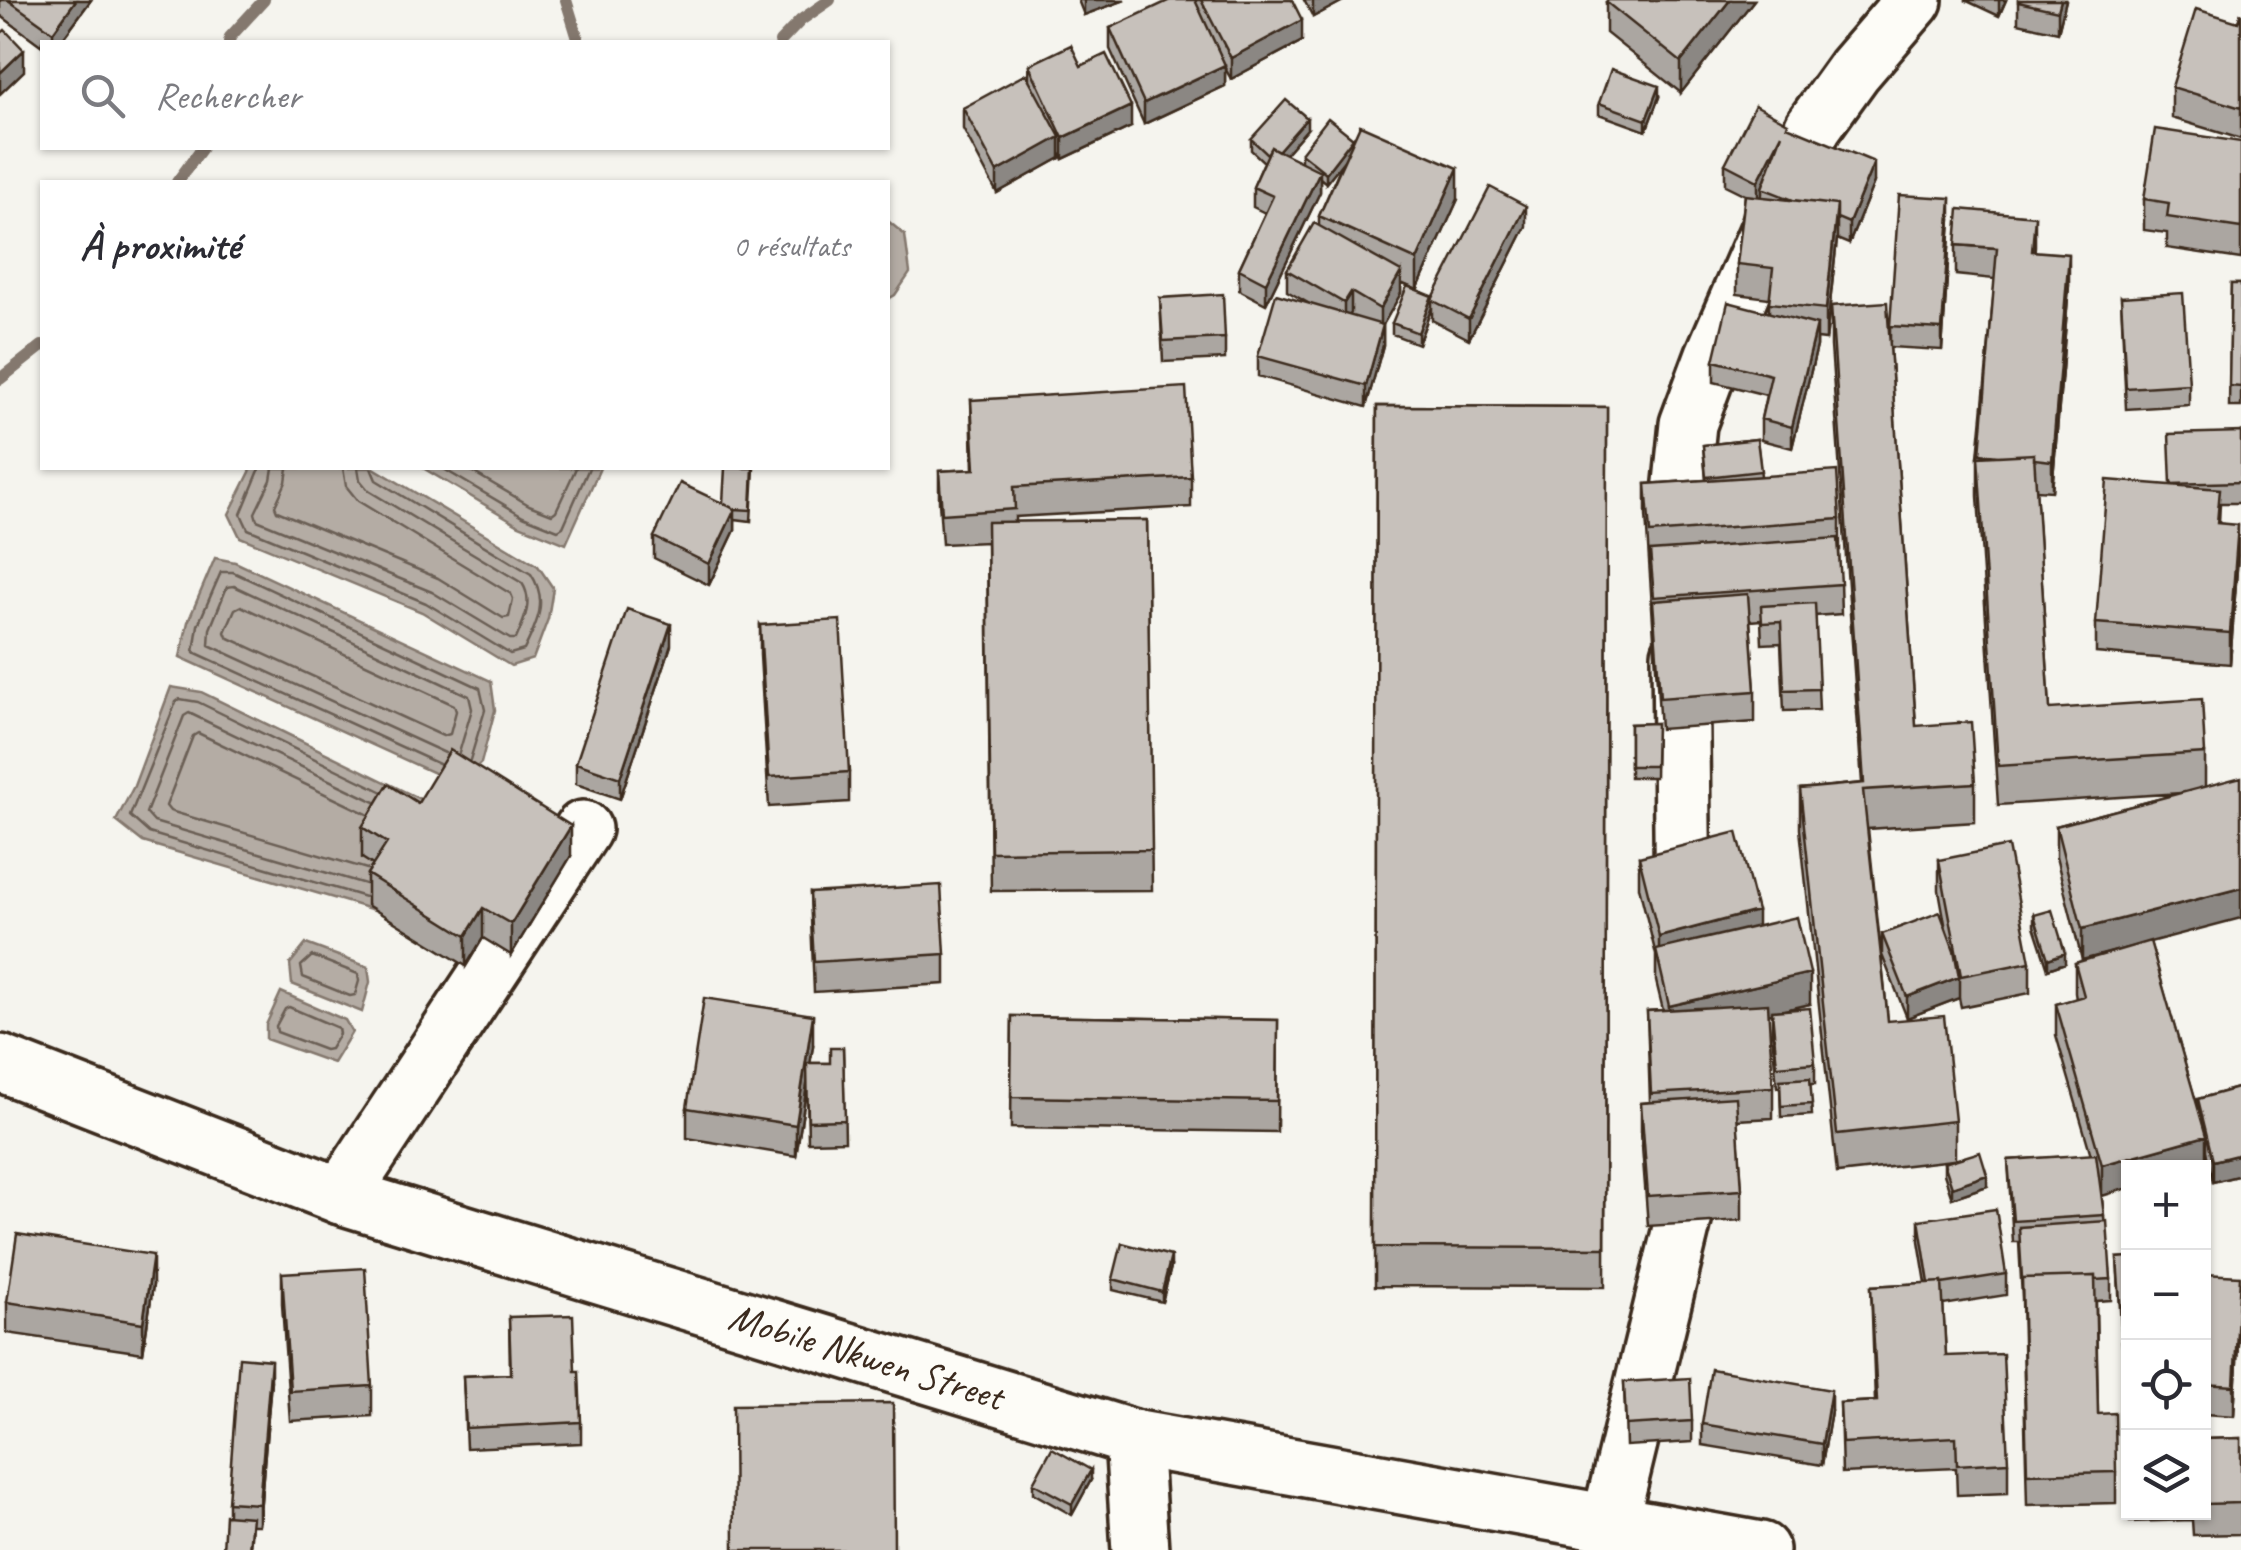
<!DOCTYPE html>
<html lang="fr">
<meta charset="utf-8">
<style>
:root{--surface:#fff;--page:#f7f7f7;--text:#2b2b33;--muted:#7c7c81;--line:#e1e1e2}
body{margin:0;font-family:Caveat,sans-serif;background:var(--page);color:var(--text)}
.controls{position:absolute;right:30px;bottom:30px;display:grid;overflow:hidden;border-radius:0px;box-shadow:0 2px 8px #0004}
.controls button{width:90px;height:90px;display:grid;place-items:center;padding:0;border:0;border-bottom:2px solid var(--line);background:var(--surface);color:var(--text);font:50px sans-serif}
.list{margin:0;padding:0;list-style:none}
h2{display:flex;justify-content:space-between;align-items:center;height:130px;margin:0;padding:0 40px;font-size:42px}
h2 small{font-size:32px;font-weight:400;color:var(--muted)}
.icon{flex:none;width:55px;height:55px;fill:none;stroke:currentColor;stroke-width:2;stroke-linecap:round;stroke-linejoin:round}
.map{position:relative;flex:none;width:2241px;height:1550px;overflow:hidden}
.search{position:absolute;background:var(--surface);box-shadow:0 2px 8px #0004;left:40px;top:40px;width:850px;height:110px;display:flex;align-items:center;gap:25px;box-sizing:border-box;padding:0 35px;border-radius:0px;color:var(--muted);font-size:38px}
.panel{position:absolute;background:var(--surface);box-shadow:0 2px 8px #0004;left:40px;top:180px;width:850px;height:290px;border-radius:0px}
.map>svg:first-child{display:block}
.water{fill:#b4aca4;stroke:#84786e;stroke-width:2.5}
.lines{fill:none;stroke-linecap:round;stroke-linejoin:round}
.shore{stroke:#6b5e54;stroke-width:2.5}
.stream{stroke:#84786e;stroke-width:12}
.minor-casing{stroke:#3b2a1e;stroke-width:62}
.highway-casing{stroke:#3b2a1e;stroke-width:62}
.minor{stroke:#fdfcf7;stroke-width:55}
.highway{stroke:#fdfcf7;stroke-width:55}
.wall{fill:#aba6a1;stroke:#3b2a1e;stroke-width:2.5}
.shaded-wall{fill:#8b8783;stroke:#3b2a1e;stroke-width:2.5}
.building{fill:#c7c1bb;stroke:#3b2a1e;stroke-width:2.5}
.labels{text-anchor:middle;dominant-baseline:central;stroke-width:8;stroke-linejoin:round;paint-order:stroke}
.street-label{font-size:40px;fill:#3b2a1e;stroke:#fdfcf7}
</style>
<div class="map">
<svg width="2241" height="1550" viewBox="0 0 2241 1550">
<rect width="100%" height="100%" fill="#f5f4ee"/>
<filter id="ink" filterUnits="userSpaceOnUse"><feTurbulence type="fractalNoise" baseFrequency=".01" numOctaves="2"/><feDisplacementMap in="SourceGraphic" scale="20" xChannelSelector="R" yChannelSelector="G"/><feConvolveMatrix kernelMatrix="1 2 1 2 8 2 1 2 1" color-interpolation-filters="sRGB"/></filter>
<g filter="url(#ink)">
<path class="water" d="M888,221l17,14 5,38 -15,22 -7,4z
M252,468h122l164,98 15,22 -5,31 -15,40 -22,7 -89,-54 -182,-75 -11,-23z
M423,468h177l-34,76 -47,-19z
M215,558l20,4 256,119 4,29 -14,53 -23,21 -278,-127 8,-35z
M171,687l30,5 260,127 -46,103 -272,-80 -27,-21 18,-35z
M306,944l62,23 2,15 -8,30 -70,-28 -2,-20z
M281,992l64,28 7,12 -19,31 -67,-24v-14z"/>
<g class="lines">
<path class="shore" d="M260,468l-19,46 7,15 178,74 84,51 14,-4c13,-27 25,-49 7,-76l-155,-94 -5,-12
M273,468l-2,12 -16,33 2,7 175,72 78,47h6c8,-18 18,-38 6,-56l-153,-92 -9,-11 -2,-12
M288,468l-2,14 -11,24 2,5 161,67 65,40 6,-1 4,-18 -2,-5 -153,-93 -12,-15 -3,-18
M442,468l81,48 35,14 5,-3 26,-59
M466,468l63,37 23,9 4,-3 20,-43
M241,606l213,99 2,6 -6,23 -7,2 -216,-99 -2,-5 10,-23z
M445,753l-236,-108 1,-16 17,-42 7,-1 235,110 3,13 -13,44
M439,764l-245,-112 4,-27 23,-53h12l247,116 5,22 -15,50
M367,814l-169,-81 -5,3 -27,70 4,5 197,58
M365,884l-211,-62 -8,-9 38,-97 5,-3 186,89
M365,897l-216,-64 -19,-17 46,-114 4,-3 18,3 183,89
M312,956l46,18 1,7 -4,14 -5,1 -47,-19 -2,-11z
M289,1007l49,21 1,6 -9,15 -5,1 -48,-18 -1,-6 9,-17z"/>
<path class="stream" d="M566,0l13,42
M229,42l1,-5 34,-37
M780,42l21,-22 29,-20
M177,182l25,-34
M0,379l42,-33"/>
<g class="minor-casing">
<path id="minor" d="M1680,558l-1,-46 9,-88 25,-67 100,-230 41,-57 60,-70
M1680,654l3,263
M341,1196l242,-367
M1133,1438l7,112
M1610,1521l75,-309v-64"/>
</g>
<g class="highway-casing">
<g id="highway">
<path id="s1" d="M0,1063l341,133 792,242 628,112"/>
</g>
</g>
<use href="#minor" class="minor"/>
<use href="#highway" class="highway"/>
</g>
<path class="wall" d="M0,0h91l-31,42h-18v4l-42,-31z
M1078,0h47l-41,15z
M1196,0h96l10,41 -71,38 -6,-11v18l-81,38 -34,-75v-21z
M1304,0h41l-32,17z
M1608,0h146l-73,93 -75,-60v-31z
M1965,0h41l-7,16z
M2018,0h48l-8,32 -40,-9z
M2241,13v126l-69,-21v-31l66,-65z
M1029,65l52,1 50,61 -68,32 -3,-6v5l-63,35 -34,-64v-21l66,-29z
M1659,97l-13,34 -47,-17v-11z
M1788,127l86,55 -25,62 -12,-5 -11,101 -9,-1v7l-25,102 -31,-8v-21l5,-24 -52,-13v-21l55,-48v-15l-32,-4v-30l8,-69 -20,-10v-21z
M1307,129l-22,25 16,8v-9l52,-15 105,61 -41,91 -16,-7v10l-18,31v21l-17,62 -108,-31v-20l50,-53 -21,-12v-21l32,-45v-9l24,-55 -17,22 -6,-5v14l-54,112 -27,-14v-21l26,-56 -12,-6v-20l11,-25 -13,-12v-11z
M2241,142v117l-74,-11v-15l-23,-3v-31z
M1951,219l-9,131 -52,-3 26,379 59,57v39l-107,7 20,192 67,100v39l32,26 -35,12 -8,-24v-11l9,-3 -116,13 -37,-344v-40l62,-6 -31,-437v-40l59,34v-14z
M1526,226l-57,113 -37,-19v-13l-14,37 -26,-10v-11l40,-24z
M1956,245l79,6 34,34 -17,206 -16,-1 14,219 155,44v34l-55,155 48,167v-10l43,-12v88l-28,7 -7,-31v15l-78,2 -26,28 -1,-6 10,89v21l-15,1 2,113 18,58v31l-89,2 -5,-207 -3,-56h-6l-5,-82 83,-5 -35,-120v-31l20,-5 -1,-6v-30l40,-12 -33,9 -26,-103v-31l125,-33 -183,12 -20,-309v-39l17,-178 -39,-4z
M2231,284h10v123h-12z
M2121,297l68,87v21l-63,4z
M1160,298l65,40v21l-62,3z
M971,400l220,77v30l-176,10v5l132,-2 5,370 -161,1 -4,-349 -45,2 -3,-42v-31l34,-2z
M1377,406l230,1 -2,880 -230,-1z
M2241,432v71h-21l-1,20 19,32 -8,109 -134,-11v-30l74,-138z
M1757,439l4,37 79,43v31h-1l2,64 -26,2 4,94 -35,1 -3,-68 -19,1 -1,-24 -11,1 5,70v31l-95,7 -14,-214v-31l60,-4 -3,-35z
M754,468l-3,53 -16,-2v11l-26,55 -55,-27v-21l69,-34z
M760,625l89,147v30l-80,5 -9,-152z
M671,645l-51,154 -44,-15v-21z
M1656,723l-1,54h-25v-53z
M418,803l153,53 -60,99 -28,-17 -17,28 -99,-61v-31l6,-9 -11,-7v-31z
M1639,857l118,69 53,78 -28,6 33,53v21h-5l2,31 -31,2 -1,-30h-3l-5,-55v-20l-4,1 5,74v31l-36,2 5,70v30l-94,6 -7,-93v-30l9,-1 -3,-91 16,-1 -7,-29v-26l-17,-68z
M1939,860l91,102v31l-69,14 -2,-9 -52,20 -25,-63v-21l64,-5 -7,-39z
M810,893l135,61v30l-131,8z
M2034,915l31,48 -17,6 -14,-43z
M1012,1016l266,4 -1,112 -266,-4z
M813,1046l-3,17h20l13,-15 2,93 -37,1 -1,-57 -11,71 -109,-18v-30z
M1919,1220l87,54v21l-63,10 3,51 62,106v31l-51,2 -1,-27 -114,5 -2,-70 35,-2 -4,-115 55,-3 -7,-42z
M2128,1257v137h-3l-8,-136z
M1171,1267l-9,35 -49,-12v-11z
M282,1273l90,113v30l-82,5 -8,-117z
M2204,1274l36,33 -6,109 -30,-2z
M153,1285l-10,68 -136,-20v-31z
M509,1317l66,54 6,51v21l-115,5 -3,-72 47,-2z
M271,1380l-12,145h-7l-2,25h-27l5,-34v-14z
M1624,1382l68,39v21l-66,4z
M1831,1411l-9,54 -120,-20v-21z
M2241,1438v96l-48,1 -1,-15 -62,2 -1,-10h75v-73z
M1091,1480l-19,35 -39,-22v-10z"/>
<path class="shaded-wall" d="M76,0h15l-31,42h-7v-10z
M1084,0h41l-41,15z
M1313,0h32l-32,17z
M1730,0h24l-73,93v-31z
M1999,0h7l-7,16z
M2061,0h5l-8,32v-21z
M1302,20v21l-71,38v-21z
M24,50v21l-24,23v-21z
M1225,65v21l-81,38v-21z
M1659,86v11l-13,34v-11z
M1131,106v21l-68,32v-21z
M1307,118v11l-35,40v-11z
M1782,134l-20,54v6l-4,8v-21z
M1060,137v21l-63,35v-21z
M1353,138v11l-27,34v-10z
M1874,162v20l-25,62v-21z
M1458,168v31l-41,91v-30z
M1320,171v21l-54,112v-21z
M1951,198v21l-9,131v-21z
M1837,205v34l-11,101v-31z
M1526,206v20l-57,113v-20z
M2035,216v30l-3,36v-31z
M2069,254v31l-17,206v-30z
M1401,272v21l-21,37v-21z
M1351,292v21l-7,11v-21z
M1432,296v11l-14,37v-11z
M1383,325v20l-17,62v-21z
M1817,325v21l-25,102v-21z
M735,509v21l-26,55v-21z
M2238,525v30l-8,109v-31z
M671,624v21l-51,154v-21z
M571,826v30l-60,99v-31z
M2241,888v30l-159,42v-31z
M483,908v30l-17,28v-30z
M1757,911v31l-98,21v-26z
M2065,953v10l-17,6v-10z
M1810,973v31l-141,33v-31z
M1959,977v21l-52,20v-21z
M813,1015v31l-17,110v-31z
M2206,1136v30l-78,2v20l-26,8v-31z
M2241,1154v21l-28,7v-21z
M1987,1175v11l-35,12v-11z
M153,1255v30l-10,68v-30z
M1171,1256v11l-9,35v-10z
M2240,1276v31l-6,109v-30z
M271,1360v20l-12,145v-21z
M1831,1390v21l-9,54v-21z
M1091,1470v10l-19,35v-11z"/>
<path class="building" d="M8,0h68l-23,32z
M1170,0h25l30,65 -81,38 -34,-75z
M1201,0h91l10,20 -71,38z
M1608,0h122l-49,62 -75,-60z
M2018,0h43l-3,11 -40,-9z
M2196,9l42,13 3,-9v95l-69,-21z
M5,30l19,20 -24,23v-39z
M1071,45l10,21 25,-12 25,52 -68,32 -34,-73z
M1611,69l48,17 -13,34 -47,-17z
M1026,74l34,63 -63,35 -34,-64z
M1286,100l21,18 -29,33 -7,-4 -4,7 -16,-15z
M1755,105l33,18 -1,3 87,36 -25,61 -12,-5v-13l-44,-5 -31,-12 20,-54 -24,47 -33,-17z
M1328,118l25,20 -27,35 -25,-20z
M1360,125l98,43 -41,92 -98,-44z
M2155,129l86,13v86l-74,-11 2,-14 -25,-4z
M1271,147l49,24 -54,112 -27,-14 34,-73 -20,-9z
M1490,187l36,19 -57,113 -37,-19z
M1745,195l92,10 -11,104 -57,-6 4,-35 -36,-4z
M1899,195l52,3 -9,131 -52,-3z
M1959,209l76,7 -3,35 37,3 -17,207 -18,-2v-5l-36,2 -18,-2 17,-206 -41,-3z
M1314,223l87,49 -21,37 -29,-17 -7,11 -57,-33z
M2231,284h10v103l-12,-1z
M1407,286l25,10 -14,37 -26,-10z
M2183,293l6,91 -63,4 -5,-91z
M1223,294l2,44 -62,3 -3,-43z
M1276,294l107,31 -17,61 -108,-30z
M1728,302l89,23 -25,102 -31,-8 10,-44 -57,-14z
M1887,302l29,424 55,-4 4,61 -112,7 25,231 56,-5 11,105 -118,13 -37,-345 64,-6 -33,-477z
M1186,387l5,90 -177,10 1,22 -73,5 -3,-43 36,-2 -4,-69z
M1377,406l230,1 -2,841 -230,-1z
M2241,432v50l-70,2 -2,-50z
M1757,439l4,32 -55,6 -3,-32z
M2034,454l16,255 152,-10 3,54 -207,13 -20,-309z
M725,468h28l-2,42 -17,-1 -11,-6z
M1837,471l3,48 -190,14 -4,-49z
M2107,480l113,9 -3,34 21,2 -8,108 -134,-10z
M680,483l55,26 -26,55 -55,-27z
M1147,520l5,330 -161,2 -4,-330z
M1838,538l3,46 -187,13 -4,-46z
M1748,594l7,97 -95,7 -7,-97z
M1815,603l4,86 -35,1 -3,-68 -19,1 -1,-17z
M627,609l44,15 -51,154 -44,-15z
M840,620l9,152 -80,5 -9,-152z
M1656,723l-1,43h-25v-42z
M450,750l121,76 -60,98 -28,-16 -17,28 -99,-62 20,-31 -25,-16 26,-43 30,19z
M2241,777v111l-159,41 -26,-103z
M1737,832l20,79 -98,26 -20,-80z
M2008,846l22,116 -69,14 -22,-116z
M941,885l4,69 -131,8 -4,-69z
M2052,910l13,43 -17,6 -14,-44z
M1940,912l14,38 5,27 -52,20 -25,-63z
M1797,917l13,56 -141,33 -13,-56z
M2150,941l56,195 -104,29 -46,-161 28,-8 -9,-33z
M704,998l109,17 -17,110 -109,-17z
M1768,1004l5,83 -122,7 -4,-83z
M1810,1008l5,55 -38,3 -5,-55z
M1012,1016l266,4 -1,81 -266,-4z
M830,1048h13l2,72 -37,1 -1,-58h23z
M1810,1078l2,26 -31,2 -1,-26z
M2241,1087v67l-28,7 -15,-62z
M1736,1097l6,93 -94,6 -7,-93z
M1980,1152l7,23 -35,12 -8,-24z
M2096,1154l8,61 -91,6 -5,-61z
M1996,1209l10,65 -64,10v-2l-13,1 -10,-63z
M2107,1221l4,58 -16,1v-4l-73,2 -3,-51z
M17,1234l136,21 -10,68 -136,-21z
M1122,1243l49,13 -9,36 -49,-13z
M2128,1257v116h-3l-8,-115z
M365,1268l7,118 -82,5 -8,-118z
M2204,1274l36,2 -6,110 -30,-2z
M2095,1276l3,138 17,-1 1,59 -89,2 -5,-196z
M1942,1282l4,74 57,-2 5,108 -51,3 -1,-28 -114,6 -2,-40 37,-2 -6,-115z
M573,1315l2,56h4l2,51 -115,6 -3,-52 48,-2 -2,-57z
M239,1357l32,3 -12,144 -31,-2z
M1711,1369l120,21 -9,54 -120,-20z
M1690,1378l2,43 -66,4 -2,-43z
M893,1403l1,147h-160l-1,-145z
M2241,1438v65l-37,1v-65z
M1052,1448l39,22 -19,34 -39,-21z
M225,1515l27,2 -3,33h-26z"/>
</g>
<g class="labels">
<g class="street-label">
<text stroke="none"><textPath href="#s1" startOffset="915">Mobile Nkwen Street</textPath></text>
</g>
</g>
</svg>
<div class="controls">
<button>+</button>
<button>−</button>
<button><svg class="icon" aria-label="locate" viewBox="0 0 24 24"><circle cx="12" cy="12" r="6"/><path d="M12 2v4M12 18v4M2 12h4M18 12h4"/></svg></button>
<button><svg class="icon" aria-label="layers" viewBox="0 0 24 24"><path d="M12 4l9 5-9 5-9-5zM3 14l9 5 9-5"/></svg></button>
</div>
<div class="search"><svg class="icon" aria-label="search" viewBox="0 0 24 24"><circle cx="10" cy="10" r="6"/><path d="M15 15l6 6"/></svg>Rechercher</div>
<section class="panel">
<h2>À proximité<small>0 résultats</small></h2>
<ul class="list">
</ul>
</section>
</div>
